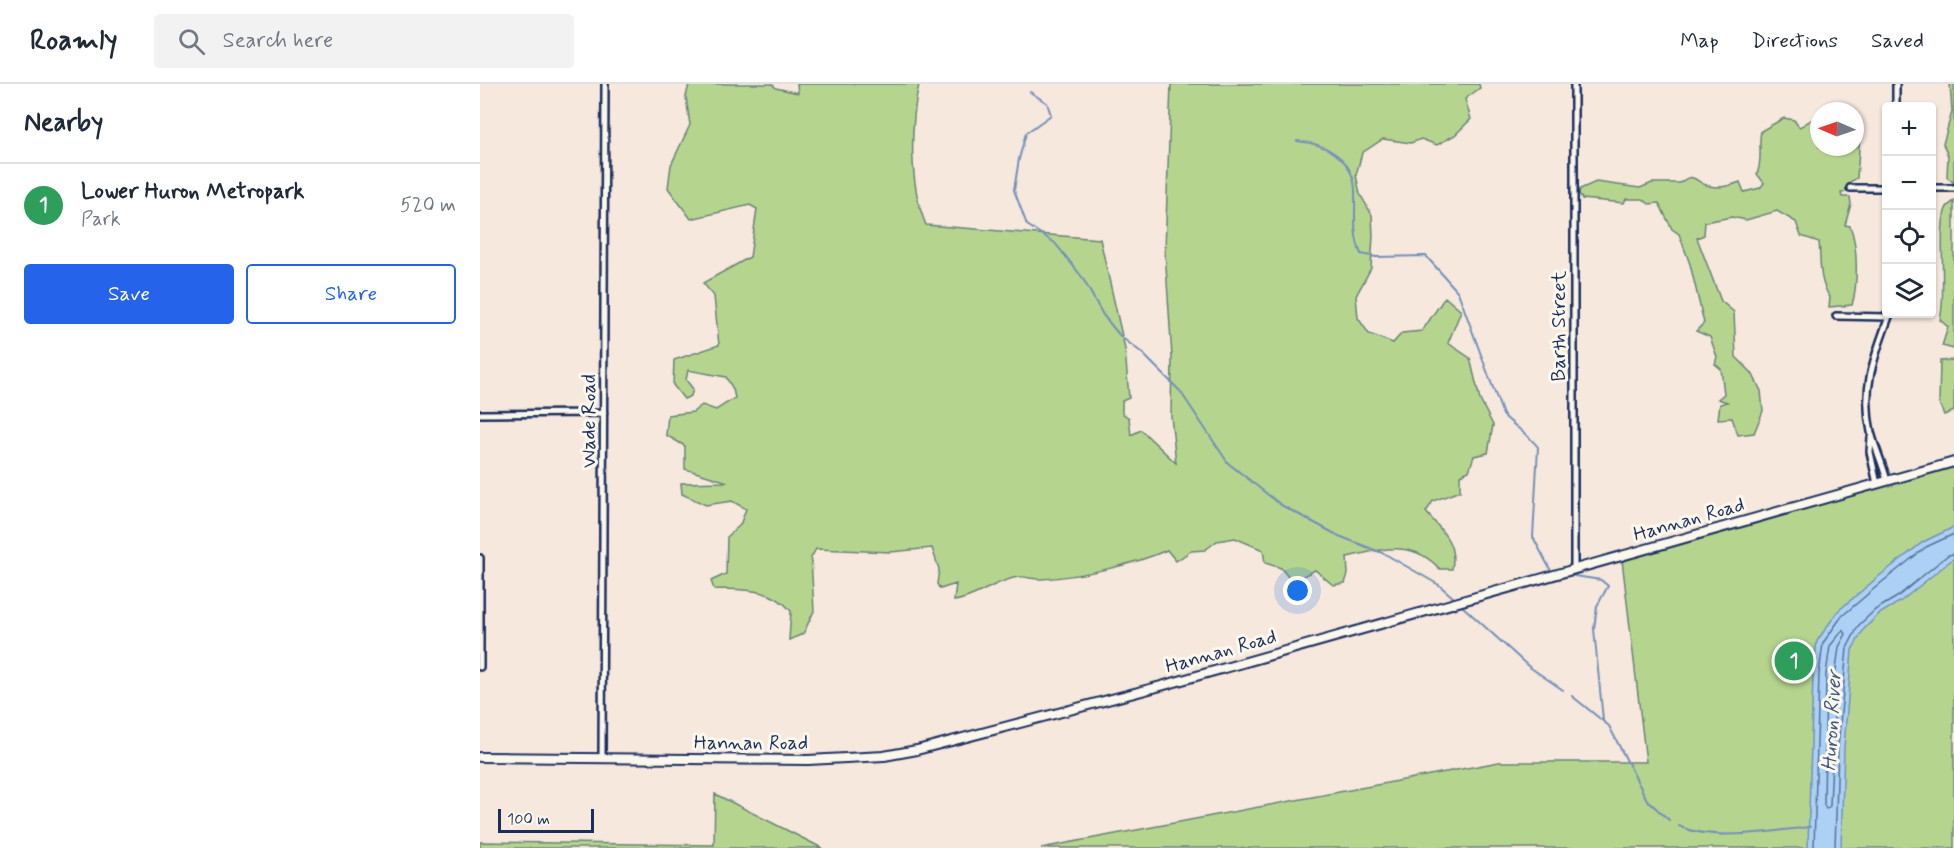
<!DOCTYPE html>
<meta charset="utf-8">
<style>
:root{--surface:#fff;--page:#f2f2f3;--text:#1f2937;--muted:#747a83;--line:#e0e1e3;--accent:#2563eb}
body{margin:0;font-family:Mynerve,sans-serif;background:var(--page);color:var(--text)}
.controls{position:absolute;right:18px;top:18px;display:grid;overflow:hidden;border-radius:6px;box-shadow:0 2px 4px #0004}
.controls button{width:54px;height:54px;display:grid;place-items:center;padding:0;border:0;border-bottom:2px solid var(--line);background:var(--surface);color:var(--text);font:30px sans-serif}
.compass{position:absolute;left:1330px;top:18px;width:54px;height:54px;border-radius:50%;background:var(--surface);box-shadow:0 2px 4px #0004;rotate:272deg}
.scale{position:absolute;left:18px;bottom:15px;width:96px;box-sizing:border-box;padding-left:6px;border:3px solid #1b2f5e;border-top:0;font-size:16px;line-height:21px;white-space:nowrap;color:#1b2f5e;-webkit-text-stroke:4px #fbf7ec;paint-order:stroke}
.you{position:absolute;left:818px;top:507px;width:21px;height:21px;margin:-15px;border:4px solid #fff;border-radius:50%;background:#1a73e8;box-shadow:0 0 0 9px #1a73e833}
.badge{display:grid;place-items:center;width:39px;height:39px;border-radius:50%;background:var(--accent);color:#fff;font-size:20px;font-weight:700}
.pin{position:absolute;translate:-50% -50%;border:3px solid #fff;box-shadow:0 2px 6px #0006}
.list{margin:0;padding:0;list-style:none}
h2{display:flex;justify-content:space-between;align-items:center;height:78px;margin:0;padding:0 24px;font-size:26px}
h2 small{font-size:20px;font-weight:400;color:var(--muted)}
.list li{display:grid;grid-template-columns:39px 1fr auto;gap:18px;align-items:center;box-sizing:border-box;height:84px;padding:0 24px;border-top:2px solid var(--line)}
.list b{display:block;font-size:22px;white-space:nowrap}
.list p{margin:0;font-size:20px;white-space:nowrap;color:var(--muted)}
.list em{font-size:20px;font-style:normal;color:var(--muted)}
.actions{display:flex;gap:12px;padding:18px 24px}
.actions a{flex:1;padding:14px 0;border:2px solid var(--accent);border-radius:6px;text-align:center;font-size:21px;color:var(--accent)}
.actions .main{background:var(--accent);color:#fff}
.icon{flex:none;width:33px;height:33px;fill:none;stroke:currentColor;stroke-width:2;stroke-linecap:round;stroke-linejoin:round}
.map{position:relative;flex:none;width:1474px;height:764px;overflow:hidden}
header{display:flex;align-items:center;gap:36px;box-sizing:border-box;height:84px;padding:0 30px;background:var(--surface);border-bottom:2px solid var(--line)}
header strong{font-size:28px}
nav{display:flex;gap:33px;margin-inline-start:auto;font-size:21px}
.search{width:420px;height:54px;background:var(--page);display:flex;align-items:center;gap:15px;box-sizing:border-box;padding:0 21px;border-radius:6px;color:var(--muted);font-size:22px}
main{display:flex}
aside{flex:1;background:var(--surface)}
.map>svg:first-child{display:block}
.green{fill:#b5d58f;stroke:#688276;stroke-width:1.5}
.water{fill:#add1f5;stroke:#7390b9;stroke-width:1.5}
.lines{fill:none;stroke-linecap:round;stroke-linejoin:round}
.shore{stroke:#55709a;stroke-width:1.5}
.stream{stroke:#7390b9;stroke-width:2}
.street-casing{stroke:#1b2f5e;stroke-width:10}
.secondary-casing{stroke:#1b2f5e;stroke-width:12}
.street{stroke:#fbf7ec;stroke-width:5}
.secondary{stroke:#fbf7ec;stroke-width:8}
.labels{text-anchor:middle;dominant-baseline:central;stroke-width:6;stroke-linejoin:round;paint-order:stroke}
.street-label{font-size:20px;fill:#1b2f5e;stroke:#fbf7ec}
.water-label{font-size:21px;font-style:italic;fill:#405884;stroke:#fbf7ec}
</style>
<header>
<strong>Roamly</strong>
<div class="search"><svg class="icon" aria-label="search" viewBox="0 0 24 24"><circle cx="10" cy="10" r="6"/><path d="M15 15l6 6"/></svg>Search here</div>
<nav><a>Map</a><a>Directions</a><a>Saved</a></nav>
</header>
<main>
<aside>
<h2>Nearby<small></small></h2>
<ul class="list">
<li><span class="badge" style="background:#2e9e5b">1</span><div><b>Lower Huron Metropark</b><p>Park</p></div><em>520 m</em></li>
</ul>
<div class="actions"><a class="main">Save</a><a>Share</a></div>
</aside>
<div class="map">
<svg width="1474" height="764" viewBox="0 0 1474 764">
<rect width="100%" height="100%" fill="#f7e8dd"/>
<filter id="ink" filterUnits="userSpaceOnUse"><feTurbulence type="fractalNoise" baseFrequency=".0167" numOctaves="2"/><feDisplacementMap in="SourceGraphic" scale="12" xChannelSelector="R" yChannelSelector="G"/><feConvolveMatrix kernelMatrix="1 2 1 2 8 2 1 2 1" color-interpolation-filters="sRGB"/></filter>
<g filter="url(#ink)">
<path class="green" d="M209,0h83l4,4 22,5 -1,-9h122c-9,42 -10,101 7,141l174,14 25,110 4,49 -7,3v12l7,5 2,17 10,-5 35,33 -5,-47 1,-59 -7,-106 6,-167h308l1,4 -15,11 6,20 -16,16 -18,10 -16,-6 -10,4 -28,-4 -21,14 -6,22 4,19 12,21 1,21 -2,32 -15,28 2,22 11,16 24,9 9,-10 20,-2 23,-34 16,14 -13,32 22,15 10,42 13,25 -5,28 -14,3 -5,15 -9,4v16l-27,10 -7,11c16,19 31,31 26,57h-12c-28,-30 -57,-20 -93,-12l1,17 -3,9 -12,2 -18,-15 -23,12 -11,-14 -16,-5 -2,-13 -28,-12 -18,3 -12,9 -14,1 -15,10 -9,-11c-34,15 -88,27 -126,29 -7,1 -15,-3 -22,-2 -24,3 -42,21 -65,24l2,-17 -16,5 -3,-5 2,-15 -7,-21 -42,4 -74,-3 -5,9 3,53 -11,23 -14,6 2,-29c-19,-24 -48,-21 -77,-22l-3,-8 15,-7 1,-37 13,-12 6,-16 -14,-8 -26,4 -24,-11 -1,-11 47,-1 -43,-13v-23l-19,-11 2,-20 25,-3 9,-7 14,5 19,-12 -2,-9 -7,-12 -38,-7 -2,10 7,9 -2,7 -7,3 -11,-14 1,-25 45,-15 -5,-49 -11,-13 47,-26 7,-48 -7,-4 -59,14 -23,-31 3,-23 19,-40 -4,-28z
M1470,0h4v99l-7,-6 1,-21 -5,-12 9,-32z
M1375,31l4,14 -2,4 3,2 -3,43 -7,4 2,8 -11,3 1,4h8l1,7 -6,21 5,1c8,19 8,59 2,79l-23,2 1,-10c-12,-16 -9,-38 -11,-55l-18,-6 -5,-14 -19,-11 -31,9 -14,-3 -27,5 -1,13 -7,3 24,63 13,11 2,45 16,16 9,18 2,20 -9,22 -16,2 -6,-17 -14,1 2,-15 7,-2 -9,-3 6,-5 -3,-25 -6,-5 2,-7 -7,-20 -14,-6 8,-8 -14,-59 -11,-30 -7,-5 -13,-26 -10,1 -6,-5h-17l-2,4 -42,-4 -3,-6 1,-4 16,-7 44,6 12,-5h28c14,-12 15,-1 26,2 10,4 24,1 34,-3l4,10 16,-4 4,-5 -7,-9c6,-15 1,-28 4,-43l23,-13 10,2 5,7c8,-3 10,-9 20,-8v28h36z
M1474,117v148l-12,-3 6,-19 -8,-7c7,-24 -3,-98 7,-113 2,-3 5,-4 7,-6z
M1474,276v51l-10,4 -5,-12 1,-42z
M1474,382v382h-913l458,-86h147l-24,-202z
M235,710l107,54h-342v-6l234,3z"/>
<path class="water" d="M1474,443v31l-53,43 -22,13 -15,15 -12,21 -8,97 -3,101h-33l5,-175 4,-32 21,-30 40,-34 45,-35z"/>
<g class="lines">
<path class="shore" d="M1363,546l3,4 -7,13 -3,22 -6,137 -4,3 -2,-4 2,-131 4,-28z
M1334,764l5,-174 4,-31 19,-27 40,-34 44,-35 28,-13
M1355,764l3,-101 9,-99 12,-23 16,-15 22,-13 51,-42 6,-1"/>
<path class="stream" d="M550,8l17,11 4,12 -25,18 -7,26 -5,31 13,35 28,18 27,34 21,38 18,22 20,15 39,39 48,72 53,42 58,31 46,18 54,31 15,13
M817,57c28,2 56,17 58,49 1,22 -3,43 6,64l15,3 50,-1 32,36 45,123c12,12 25,19 35,32l-5,90 18,34
M1088,491l33,5 7,6 -11,20 -3,23 9,91
M981,521l67,61 35,24
M1092,612l37,30 38,74 22,20
M1199,742c33,16 94,5 131,1"/>
<g class="street-casing">
<path id="street" d="M1416,22v-22
M1370,104h36
M1452,104h22
M1356,232l52,1
M0,330l124,-1
M1391,353l-1,15 7,32
M1407,397c-4,-17 -12,-33 -16,-49 -10,-45 4,-77 19,-118
M0,474v109
M1094,485v-485
M122,674l3,-674"/>
</g>
<g class="secondary-casing">
<path id="secondary" d="M0,673l328,3 76,-4 33,-6 244,-64 793,-224"/>
</g>
<use href="#street" class="street"/>
<use href="#secondary" class="secondary"/>
</g>
</g>
<g class="labels">
<g class="street-label">
<text transform="translate(1079 242) rotate(-90)">Barth Street</text>
<text transform="translate(109 337) rotate(-90)">Wade Road</text>
<text transform="translate(1209 436) rotate(-16)">Hannan Road</text>
<text transform="translate(741 568) rotate(-16)">Hannan Road</text>
<text x="271" y="659">Hannan Road</text>
</g>
<g class="water-label">
<text transform="translate(1352 637) rotate(-87)">Huron River</text>
</g>
</g>
</svg>
<div class="controls">
<button>+</button>
<button>−</button>
<button><svg class="icon" aria-label="locate" viewBox="0 0 24 24"><circle cx="12" cy="12" r="6"/><path d="M12 2v4M12 18v4M2 12h4M18 12h4"/></svg></button>
<button><svg class="icon" aria-label="layers" viewBox="0 0 24 24"><path d="M12 4l9 5-9 5-9-5zM3 14l9 5 9-5"/></svg></button>
</div>
<svg class="compass" viewBox="-18 -18 36 36"><path d="M0-13l5 13h-10z" fill="#e53935"/><path d="M0 13l5-13h-10z" fill="#747a83"/></svg>
<div class="scale">100 m</div>
<div class="you"></div>
<div class="pin badge" style="left:1314px;top:577px;background:#2e9e5b">1</div>
</div>
</main>
